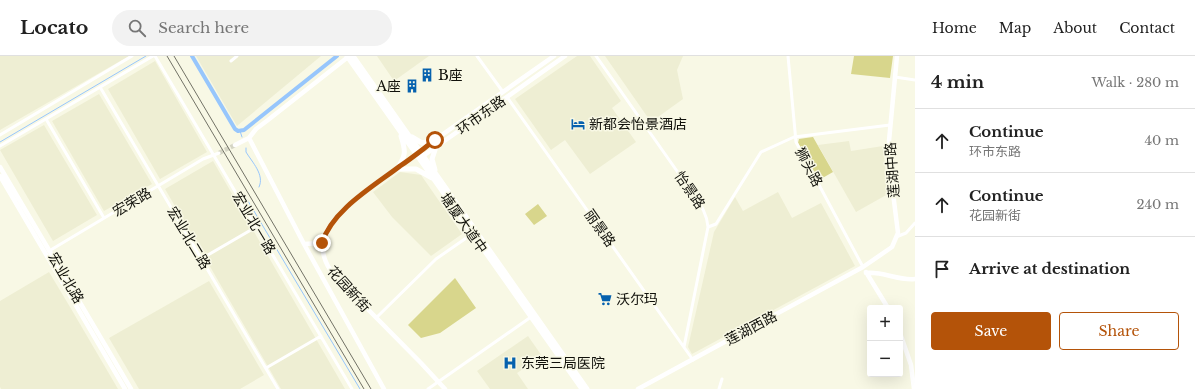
<!DOCTYPE html>
<meta charset="utf-8">
<style>
:root{--surface:#fff;--page:#f2f2f2;--text:#222;--muted:#767676;--line:#e0e0e0;--accent:#b45309}
body{margin:0;font-family:"Libre Baskerville","Noto Sans SC",serif;background:var(--page);color:var(--text)}
.controls{position:absolute;right:12px;bottom:12px;display:grid;overflow:hidden;border-radius:4px;box-shadow:0 4px 16px #0002}
.controls button{width:36px;height:36px;display:grid;place-items:center;padding:0;border:0;border-bottom:1px solid var(--line);background:var(--surface);color:var(--text);font:20px sans-serif}
.stop{position:absolute;width:12px;height:12px;margin:-9px;border:3px solid #b45309;border-radius:50%;background:#fff}
.stop.end{background:#b45309;border-color:#fff;box-shadow:0 1px 4px #0008}
.list{margin:0;padding:0;list-style:none}
h2{display:flex;justify-content:space-between;align-items:center;height:52px;margin:0;padding:0 16px;font-size:17px}
h2 small{font-size:13px;font-weight:400;color:var(--muted)}
.list li{display:grid;grid-template-columns:26px 1fr auto;gap:12px;align-items:center;box-sizing:border-box;height:64px;padding:0 16px;border-top:1px solid var(--line)}
.list b{display:block;font-size:15px;white-space:nowrap}
.list p{margin:0;font-size:13px;white-space:nowrap;color:var(--muted)}
.list em{font-size:13px;font-style:normal;color:var(--muted)}
.actions{display:flex;gap:8px;padding:12px 16px}
.actions a{flex:1;padding:9px 0;border:1px solid var(--accent);border-radius:4px;text-align:center;font-size:14px;color:var(--accent)}
.actions .main{background:var(--accent);color:#fff}
.icon{flex:none;width:22px;height:22px;fill:none;stroke:currentColor;stroke-width:2;stroke-linecap:round;stroke-linejoin:round}
.map{position:relative;flex:none;width:915px;height:333px;overflow:hidden}
header{display:flex;align-items:center;gap:24px;box-sizing:border-box;height:56px;padding:0 20px;background:var(--surface);border-bottom:1px solid var(--line)}
header strong{font-size:19px}
nav{display:flex;gap:22px;margin-inline-start:auto;font-size:14px}
.search{width:280px;height:36px;background:var(--page);display:flex;align-items:center;gap:10px;box-sizing:border-box;padding:0 14px;border-radius:22px;color:var(--muted);font-size:15px}
main{display:flex}
aside{flex:1;background:var(--surface)}
.map>svg:first-child{display:block}
.built{fill:#eeeed3}
.green{fill:#d8d68c}
.lines{fill:none;stroke-linecap:round;stroke-linejoin:round}
.stream{stroke:#97c6fc;stroke-width:1}
.canal{stroke:#97c6fc;stroke-width:4}
.secondary-tunnel{stroke:#d5d5c4;stroke-width:4.5;stroke-dasharray:4.5 2;stroke-linecap:butt}
.street{stroke:#fff;stroke-width:3}
.secondary{stroke:#fff;stroke-width:4.5}
.primary{stroke:#fff;stroke-width:5}
.rail{stroke:#727266;stroke-width:1}
.route{stroke:#b45309;stroke-width:5}
.labels{text-anchor:middle;dominant-baseline:central;stroke-width:3;stroke-linejoin:round;paint-order:stroke}
.poi-label{font-size:14px;fill:#11110b;stroke:#f8f8e5;text-anchor:start}
.street-label{font-size:14px;fill:#11110b;stroke:#f8f8e5}
</style>
<header>
<strong>Locato</strong>
<div class="search"><svg class="icon" aria-label="search" viewBox="0 0 24 24"><circle cx="10" cy="10" r="6"/><path d="M15 15l6 6"/></svg>Search here</div>
<nav><a>Home</a><a>Map</a><a>About</a><a>Contact</a></nav>
</header>
<main>
<div class="map">
<svg width="915" height="333" viewBox="0 0 915 333">
<rect width="100%" height="100%" fill="#f8f8e5"/>
<path class="built" d="M0,0h129l-129,74z
M196,0h125l-84,70z
M377,0h52l-35,25z
M577,0h13l31,45 -9,7 24,34 -46,32 -25,-34 -14,10 -36,-51z
M605,0h78l-6,14 6,29 -32,23z
M155,5l52,91 -47,27 -52,-90z
M99,38l53,90 -48,27 -52,-90z
M44,69l53,90 -44,26 -53,-91z
M849,85l2,10 32,-5 5,48 -32,18 -38,-67z
M213,105l132,228h-64l-116,-200z
M400,116l21,3 41,59 -31,22 -39,-39 -19,-25z
M778,136l14,26 29,-15 34,63 -163,88 -4,-7 26,-115 21,-35 8,14z
M49,216l21,35 48,82h-117l-1,-2v-86z
M209,225l55,94 -24,14h-101l-30,-51z
M528,280l14,20 -25,17 11,16h-38l-13,-18z"/>
<path class="green" d="M854,0h39l-3,22 -39,-4z
M813,81l20,35 -14,8 -21,-37 1,-4z
M538,148l9,12 -13,9 -9,-11z
M455,222l21,30 -36,25 -19,5 -13,-13z"/>
<g class="lines">
<path class="stream" d="M240,75l2,6
M0,86l146,-86
M246,92v4c6,10 19,23 13,35
M245,140l115,193"/>
<path class="canal" d="M192,0l43,73 3,2 6,-1 93,-74"/>
<path class="secondary-tunnel" d="M219,97l16,-8"/>
<path class="street" d="M155,0l197,333
M477,0l26,36
M596,0l95,135c8,12 16,21 17,36l-24,120
M788,0l8,86 67,125
M231,5l6,-5
M895,21l20,3
M100,31l178,302
M507,41l186,263
M46,63l58,99
M0,79l132,-79
M0,90l153,-90
M708,171l8,-3 45,-72 33,-15 96,-12
M896,181l10,-4 9,-10
M49,195l154,-92 16,-6
M201,203l55,-32
M376,262l60,-59 36,-25
M266,312l55,-32
M428,333l103,-72
M719,333l3,-10"/>
<path class="secondary" d="M249,82l55,106 80,145
M235,89l14,-7 7,-9 12,-9 80,-63
M420,100h3l142,-100
M0,111l131,222
M0,120l125,213
M304,188l18,-1
M866,216l22,36
M866,217c17,-2 32,8 49,6
M900,277l11,32 3,24
M445,333l-24,-26 -87,-88c-9,-11 -15,-26 -9,-40 12,-29 65,-61 91,-80l3,-4 135,-95
M638,333l225,-122 29,-20 6,-14 -6,-48 -3,-44 8,-85"/>
<path class="primary" d="M347,0l235,333
M353,0l234,333
M412,81l10,6 13,-3
M397,113h19l16,9
M397,113c9,-14 9,-17 4,-33
M435,114l-3,-11 4,-12"/>
<path class="rail" d="M167,0l197,333
M174,0l197,333"/>
</g>
<g class="lines">
<path class="route" d="M322,187c10,-33 52,-57 78,-77 12,-8 23,-17 35,-26"/>
</g>
<defs>
<g id="building-bare" transform="scale(1.08)"><path d="M-4-6H4V6H1V3H-1V6H-4ZM-2.5-4.3h1.7v1.8h-1.7ZM.8-4.3h1.7v1.8H.8ZM-2.5-1h1.7V.8h-1.7ZM.8-1h1.7V.8H.8Z" fill="#0661ae" stroke="#f8f8e5" stroke-width="2.5" paint-order="stroke"/></g>
<g id="hotel-bare" transform="scale(1.08)"><path d="M-6-4.5h1.5V1H6V5H4.5V3h-9V5H-6ZM-4 0a1.8 1.8 0 1 1 3.6 0ZM.5 0V-2.5h3Q6-2.5 6 0Z" fill="#0661ae" stroke="#f8f8e5" stroke-width="2.5" paint-order="stroke"/></g>
<g id="supermarket-bare" transform="scale(1.08)"><path d="M-6-5.5h2.5l.6 2H6L4.5 2H-2.5L-4.4-4H-6ZM-1.5 3.2a1.3 1.3 0 1 0 .1 0ZM3 3.2a1.3 1.3 0 1 0 .1 0Z" fill="#0661ae" stroke="#f8f8e5" stroke-width="2.5" paint-order="stroke"/></g>
<g id="hospital-bare" transform="scale(1.08)"><path d="M-5-5h3v3.5h4V-5h3V5h-3V1.5h-4V5h-3Z" fill="#0661ae" stroke="#f8f8e5" stroke-width="2.5" paint-order="stroke"/></g>
</defs>
<g fill-rule="evenodd">
<use href="#building-bare" x="427" y="19"/>
<use href="#building-bare" x="412" y="30"/>
<use href="#hotel-bare" x="578" y="68"/>
<use href="#supermarket-bare" x="605" y="243"/>
<use href="#hospital-bare" x="510" y="307"/>
</g>
<g class="labels">
<g class="poi-label">
<text x="438" y="19">B座</text>
<text x="401" y="30" text-anchor="end">A座</text>
<text x="589" y="68">新都会怡景酒店</text>
<text x="616" y="243">沃尔玛</text>
<text x="521" y="307">东莞三局医院</text>
</g>
<g class="street-label">
<text transform="translate(481 59) rotate(-35)">环市东路</text>
<text transform="translate(809 111) rotate(62)">狮头路</text>
<text transform="translate(892 114) rotate(-94)">莲湖中路</text>
<text transform="translate(690 134) rotate(56)">怡景路</text>
<text transform="translate(132 146) rotate(-31)">宏荣路</text>
<text transform="translate(254 167) rotate(59)">宏业北一路</text>
<text transform="translate(464 167) rotate(55)">塘厦大道中</text>
<text transform="translate(600 172) rotate(55)">丽景路</text>
<text transform="translate(189 182) rotate(59)">宏业北二路</text>
<text transform="translate(66 222) rotate(60)">宏业北路</text>
<text transform="translate(349 233) rotate(48)">花园新街</text>
<text transform="translate(751 272) rotate(-28)">莲湖西路</text>
</g>
</g>
</svg>
<div class="controls">
<button>+</button>
<button>−</button>
</div>
<div class="stop" style="left:435px;top:84px"></div>
<div class="stop end" style="left:322px;top:187px"></div>
</div>
<aside>
<h2>4 min<small>Walk · 280 m</small></h2>
<ul class="list">
<li><svg class="icon" aria-label="ahead" viewBox="0 0 24 24"><path d="M12 20V5M6 11l6-6 6 6"/></svg><div><b>Continue</b><p>环市东路</p></div><em>40 m</em></li>
<li><svg class="icon" aria-label="ahead" viewBox="0 0 24 24"><path d="M12 20V5M6 11l6-6 6 6"/></svg><div><b>Continue</b><p>花园新街</p></div><em>240 m</em></li>
<li><svg class="icon" aria-label="arrive" viewBox="0 0 24 24"><path d="M6 21V4h12l-3 4 3 4H6"/></svg><div><b>Arrive at destination</b></div></li>
</ul>
<div class="actions"><a class="main">Save</a><a>Share</a></div>
</aside>
</main>
